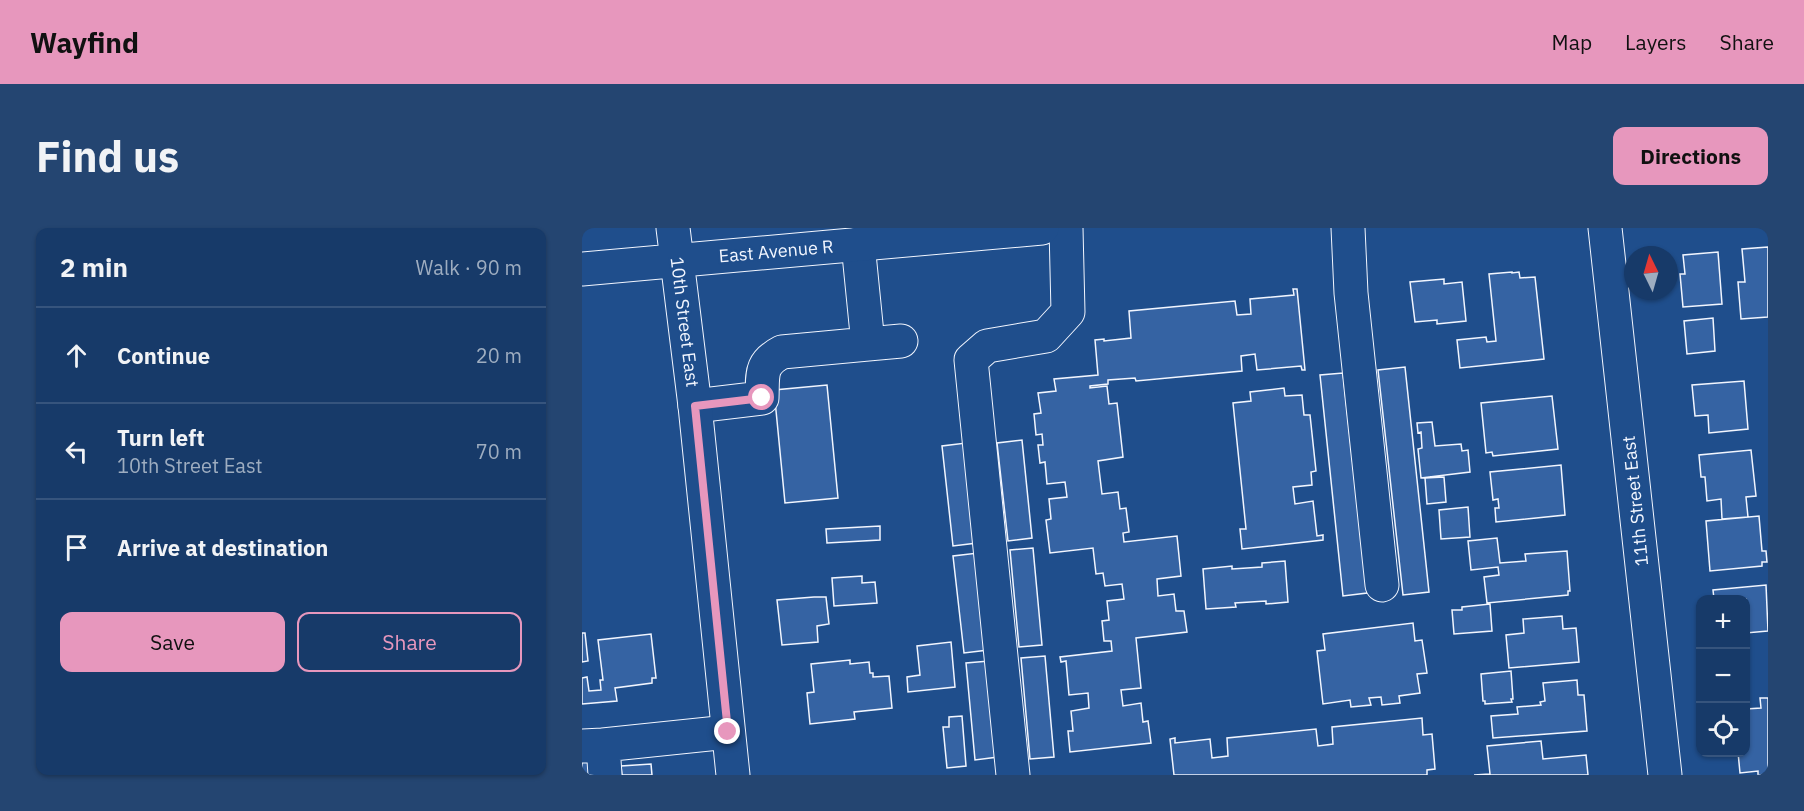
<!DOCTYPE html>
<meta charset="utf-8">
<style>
:root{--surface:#173a69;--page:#244571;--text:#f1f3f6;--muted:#9eadc0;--line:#36547d;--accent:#e797bd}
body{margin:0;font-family:"IBM Plex Sans",sans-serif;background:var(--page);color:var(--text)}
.controls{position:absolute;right:18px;bottom:18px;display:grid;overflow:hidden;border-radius:12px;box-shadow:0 2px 4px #0004}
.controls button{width:54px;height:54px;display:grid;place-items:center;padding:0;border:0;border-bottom:2px solid var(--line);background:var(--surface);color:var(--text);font:30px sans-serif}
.compass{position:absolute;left:1042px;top:18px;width:54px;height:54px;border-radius:50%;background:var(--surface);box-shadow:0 2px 4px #0004;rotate:355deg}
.stop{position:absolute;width:18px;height:18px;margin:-14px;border:4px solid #e797bd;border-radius:50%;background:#fff}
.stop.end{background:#e797bd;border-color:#fff;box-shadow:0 2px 6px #0008}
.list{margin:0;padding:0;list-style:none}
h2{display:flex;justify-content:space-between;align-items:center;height:78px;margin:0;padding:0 24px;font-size:26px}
h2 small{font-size:20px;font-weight:400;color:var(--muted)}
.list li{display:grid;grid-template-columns:39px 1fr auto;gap:18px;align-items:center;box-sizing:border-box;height:96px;padding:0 24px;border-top:2px solid var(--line)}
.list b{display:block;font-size:22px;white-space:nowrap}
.list p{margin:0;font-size:20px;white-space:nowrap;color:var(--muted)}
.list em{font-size:20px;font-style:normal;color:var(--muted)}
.actions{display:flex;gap:12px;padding:18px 24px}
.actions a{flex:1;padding:14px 0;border:2px solid var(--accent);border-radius:12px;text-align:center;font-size:21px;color:var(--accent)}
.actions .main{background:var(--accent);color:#111}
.icon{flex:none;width:33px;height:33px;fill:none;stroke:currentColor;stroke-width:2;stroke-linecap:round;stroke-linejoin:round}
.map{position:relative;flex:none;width:1186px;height:547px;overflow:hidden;border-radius:12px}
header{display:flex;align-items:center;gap:36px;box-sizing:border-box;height:84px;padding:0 30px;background:var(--accent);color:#111}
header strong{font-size:28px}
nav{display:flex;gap:33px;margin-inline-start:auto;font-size:21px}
.intro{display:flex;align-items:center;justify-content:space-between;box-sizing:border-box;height:144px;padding:0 36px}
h1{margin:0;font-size:42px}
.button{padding:15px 27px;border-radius:12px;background:var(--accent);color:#111;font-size:21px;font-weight:700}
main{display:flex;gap:36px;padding:0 36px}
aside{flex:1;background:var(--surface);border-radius:12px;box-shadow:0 2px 4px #0004}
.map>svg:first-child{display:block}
.building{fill:#3563a3;stroke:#f2f6ff;stroke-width:1.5}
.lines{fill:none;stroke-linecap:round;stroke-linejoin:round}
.minor-casing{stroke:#f2f6ff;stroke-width:35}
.major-casing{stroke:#f2f6ff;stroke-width:35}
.minor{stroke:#1f4e8c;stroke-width:33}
.major{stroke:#1f4e8c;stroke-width:33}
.route{stroke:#e797bd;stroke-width:8}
.labels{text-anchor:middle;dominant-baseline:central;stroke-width:4.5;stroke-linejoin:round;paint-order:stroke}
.street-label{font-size:18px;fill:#f2f6ff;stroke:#1f4e8c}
</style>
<header>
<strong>Wayfind</strong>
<nav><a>Map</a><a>Layers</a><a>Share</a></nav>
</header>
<div class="intro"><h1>Find us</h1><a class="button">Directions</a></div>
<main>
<aside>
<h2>2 min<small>Walk · 90 m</small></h2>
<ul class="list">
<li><svg class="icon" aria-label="ahead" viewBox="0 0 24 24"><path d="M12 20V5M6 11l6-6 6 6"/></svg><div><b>Continue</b></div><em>20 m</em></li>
<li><svg class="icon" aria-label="left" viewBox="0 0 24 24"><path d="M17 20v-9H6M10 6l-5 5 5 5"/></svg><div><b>Turn left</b><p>10th Street East</p></div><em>70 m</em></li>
<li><svg class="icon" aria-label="arrive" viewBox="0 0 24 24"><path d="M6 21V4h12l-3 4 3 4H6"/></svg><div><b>Arrive at destination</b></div></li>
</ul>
<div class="actions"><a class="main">Save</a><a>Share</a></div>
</aside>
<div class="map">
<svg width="1186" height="547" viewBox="0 0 1186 547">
<rect width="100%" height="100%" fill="#1f4e8c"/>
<path class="building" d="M1186,19v70l-27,2 -3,-37h7l-3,-33z
M1136,24l4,52 -39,3 -3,-33h5l-2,-19z
M930,44v1l7,-1 1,6 15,-1 9,82 -84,9 -3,-28 29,-3 1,5 9,-1 -7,-67z
M862,51v5l18,-2 4,39 -29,3v-4l-22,2 -5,-40z
M711,61h4l8,81h-3l-1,-4 -44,4 -2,-16 -14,2 1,15 -106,10 -1,-3 -27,2v4l-18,2v2l17,-2 2,18 8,-1 6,54 -25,4 4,33 16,-2 2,17 6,-1 3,24 -6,1 1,9 53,-6 4,40 -24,3 1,17 16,-2 2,17h8l3,21 -51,6 5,50 -20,2 2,16 18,-3 2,19 5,-1 3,22 -81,9 -2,-21h5l-2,-20 18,-3 -1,-15 -19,2 -3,-34 -5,1 -1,-5 52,-6 -1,-10h-7l-2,-20 7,-1 -2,-19 17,-2 -2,-15 -17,2 -2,-13 -7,1 -3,-26 -43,5 -4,-33 5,-1 -2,-20 18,-2 -2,-15 -18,2 -2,-22 -5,1 -2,-18h5l-1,-11 -6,1 -2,-21 7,-1 -3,-20 18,-2 -2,-12 44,-4 -3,-35 9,-1v2l27,-3 -2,-27 106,-10 2,14 14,-1 -1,-15 44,-4z
M1131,90l2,33 -28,3 -3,-33z
M823,139l24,225 -26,3 -25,-225z
M761,145l24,220 -24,3 -23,-221z
M1162,153l4,48 -39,4 -1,-18 -13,1 -3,-31z
M245,157l11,113 -53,5 -11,-113z
M702,160l1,8 17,-1 2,20h6l6,56 -5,1 1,13 -19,2 2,17 18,-3 4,35 6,-1v5l-81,9 -2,-20h6l-13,-126 18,-2 -1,-9z
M970,168l6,53 -65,7 -1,-4 -6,1 -5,-50z
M850,194l3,24 26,-2 1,7 6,-1 2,22 -49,6 -3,-29 4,-1 -1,-16 -3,1 -1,-10z
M440,212l10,98 -24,3 -11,-98z
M384,215l11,100 -24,3 -11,-100z
M1169,222l5,46 -10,1 2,20 -26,2 -1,-20 -14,2 -2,-24h-4l-2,-22z
M979,237l4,50 -69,7 -1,-14h4l-1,-9 -5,1 -3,-28z
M862,249l2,25 -19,2 -2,-26z
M886,279l2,30 -29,2 -2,-29z
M1177,288l3,35h4l1,11h-5v4l-52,5 -4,-50z
M298,298v14l-53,3 -1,-14z
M915,310l3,25 26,-2 -1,-7 42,-3 3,40h-2v4l-81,8 -3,-26 15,-2 -1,-8 -27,3 -3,-29z
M451,320l9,97 -23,2 -9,-97z
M396,325l10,97 -24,3 -11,-97z
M703,333l3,41 -22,2v-3l-31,2 1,4 -30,2 -3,-40 29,-3v3l30,-2v-4z
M280,348v7l13,-1 2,21 -43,3 -2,-28z
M1184,357l2,46 -22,2v-34h-32l-1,-9z
M232,369h12l3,27 -12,2 1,16 -36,3 -5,-45z
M908,376l2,27 -38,3 -2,-24h10v-3z
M980,388l1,13 13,-1 3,34 -70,6 -3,-33 18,-2 -1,-14z
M831,395l2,18 7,-1 5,33 -10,1 3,19 -21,3 1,7 -18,2 -1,-8 -12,1 2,7 -20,2 -1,-7 -27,4 -6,-53 8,-1 -2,-16z
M0,405h3l3,28 -6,1z
M69,406l5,44h-4v5l-37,5 2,13 -35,3v-26l5,-1 2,14 12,-1 -1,-10h3l-5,-40z
M369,414l4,45 -47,5 -1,-15 13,-2 -3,-29z
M463,428l9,101 -24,2 -9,-101z
M268,432v4l19,-2 1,11h3v4l16,-1 3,32 -38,4 1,7 -45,5 -3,-31 7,-1 -3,-28z
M407,433l9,96 -23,3 -9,-97z
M929,443l2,28h-2l1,3 -27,2v-3h-2l-2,-27z
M995,452l1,15h6l3,36 -94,7 -2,-22 27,-2 -1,-7 24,-2 -1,-3 5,-1 -2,-18z
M1178,470h8v76l-10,1v-4l-18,2 -2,-21h8v-43l15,-1z
M380,488l4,50 -19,2 -4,-41h6v-10z
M840,490l1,17 9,-1 3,35 -8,1v5h-253l-4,-36 5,-1v5l35,-4 2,19 16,-2 -1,-18 89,-9 2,17 15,-2 -1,-17z
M959,513l2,18 43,-4 2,20h-114l16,-1 -3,-28z
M10,526l2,21h-12v-20z
M69,536l1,11h-30l-1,-9z"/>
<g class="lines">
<g class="minor-casing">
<path id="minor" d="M766,0l3,65 31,292
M1023,0l60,547
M286,116l33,-3
M113,178l67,-8c1,-23 -3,-34 20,-46l86,-8 -10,-100
M21,517l125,-13
M0,518l21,-1 2,30
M431,547l-42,-415 16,-14 59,-10 22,-24 -2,-84"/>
</g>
<g class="major-casing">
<path id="major" d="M91,0l22,178 38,369
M0,41l460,-41"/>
</g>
<use href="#minor" class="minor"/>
<use href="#major" class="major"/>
</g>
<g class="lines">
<path class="route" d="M146,504l-33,-326 67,-8"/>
</g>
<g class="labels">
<g class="street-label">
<text transform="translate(194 23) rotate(-5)">East Avenue R</text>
<text transform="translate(103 94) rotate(83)">10th Street East</text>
<text transform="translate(1053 273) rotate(-96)">11th Street East</text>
</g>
</g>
</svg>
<div class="controls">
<button>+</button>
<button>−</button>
<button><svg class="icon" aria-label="locate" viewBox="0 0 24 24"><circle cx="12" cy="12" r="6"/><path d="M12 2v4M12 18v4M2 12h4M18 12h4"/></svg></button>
</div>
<svg class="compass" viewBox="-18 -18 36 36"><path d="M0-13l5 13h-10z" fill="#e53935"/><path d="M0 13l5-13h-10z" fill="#9eadc0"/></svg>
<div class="stop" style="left:180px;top:170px"></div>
<div class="stop end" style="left:146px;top:504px"></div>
</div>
</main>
